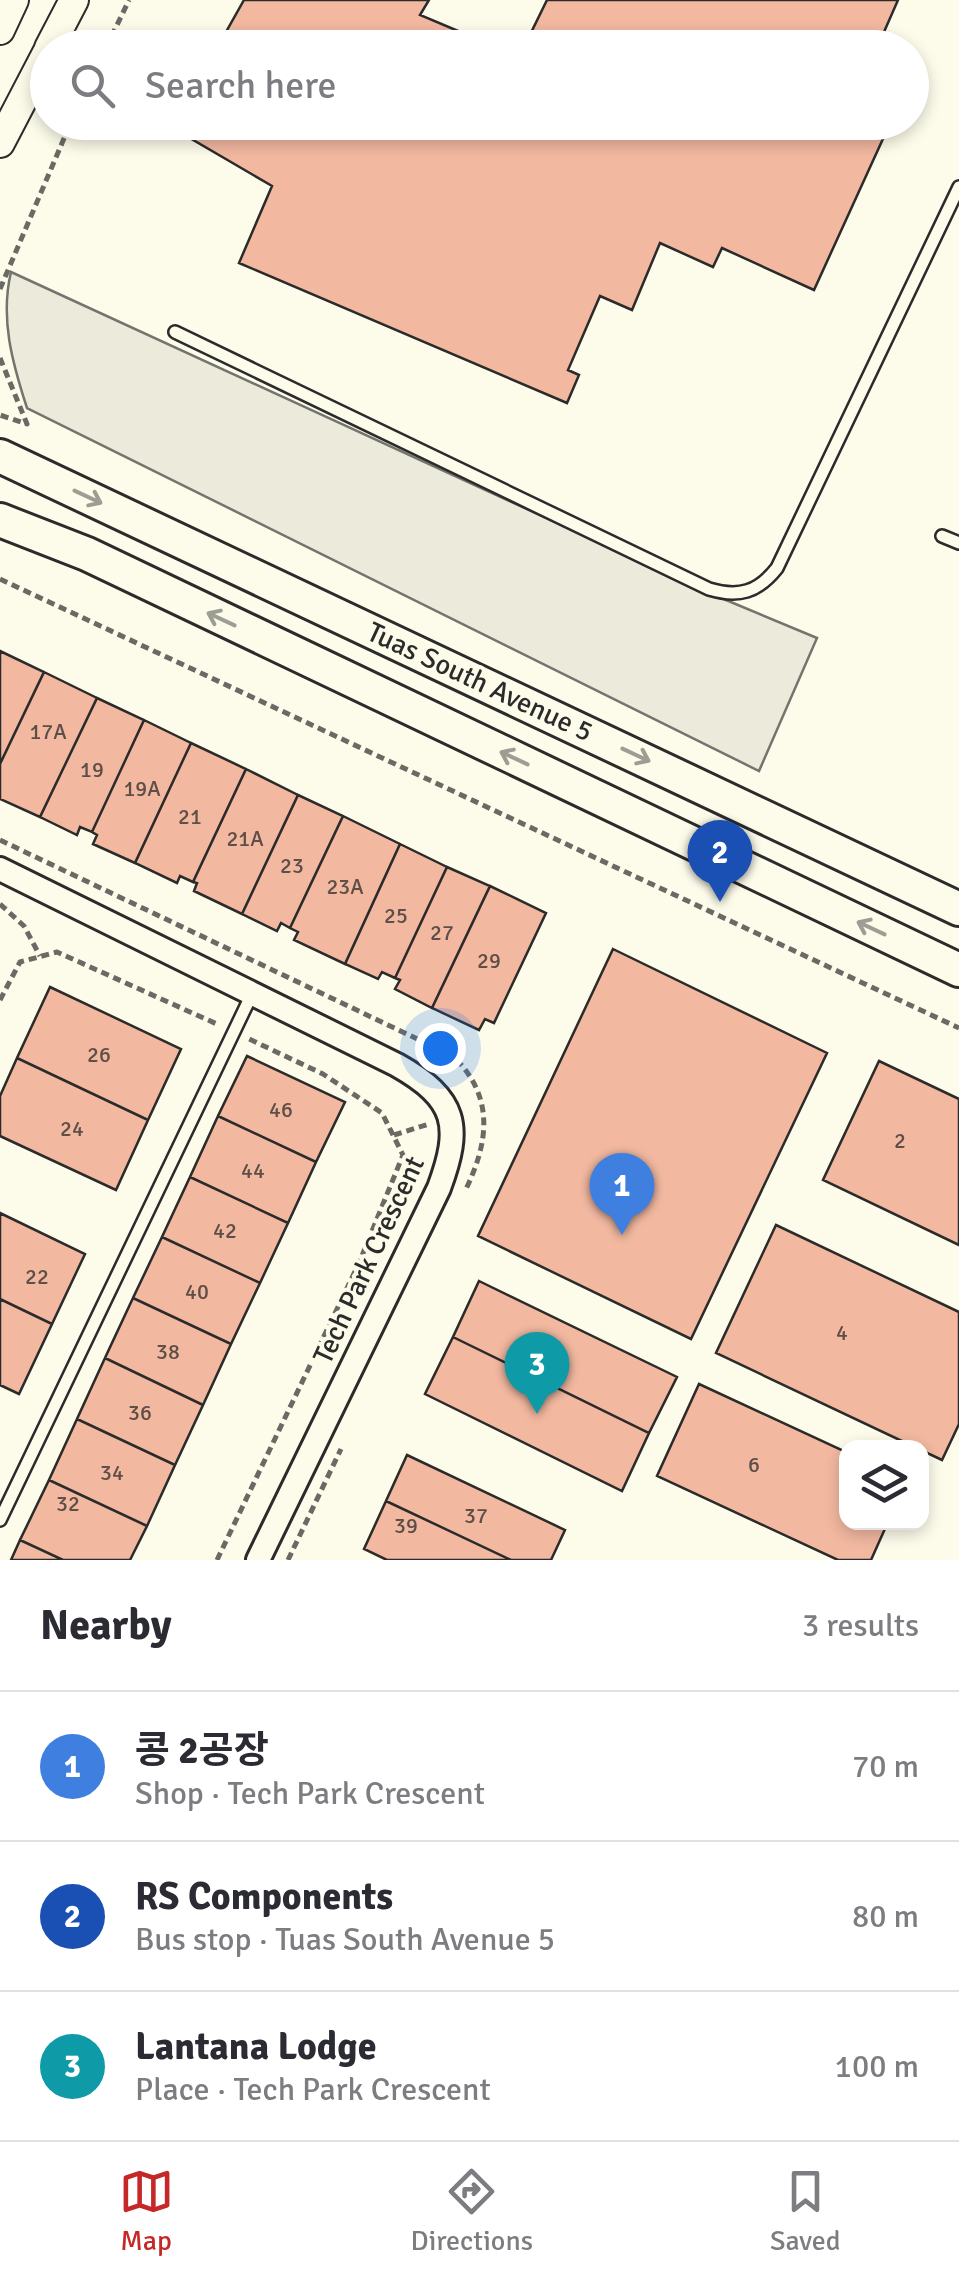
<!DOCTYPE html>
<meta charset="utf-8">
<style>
:root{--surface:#fff;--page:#f2f2f3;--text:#2b2b33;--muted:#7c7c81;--line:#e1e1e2;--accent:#c62828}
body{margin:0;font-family:Signika,"Noto Sans KR",sans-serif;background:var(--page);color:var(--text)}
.controls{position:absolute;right:30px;bottom:30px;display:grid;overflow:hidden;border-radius:20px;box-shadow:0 5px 15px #0003}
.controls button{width:90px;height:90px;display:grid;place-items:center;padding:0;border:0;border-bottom:2px solid var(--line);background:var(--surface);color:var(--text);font:50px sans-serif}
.you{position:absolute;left:440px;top:1048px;width:35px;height:35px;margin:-25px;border:8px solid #fff;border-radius:50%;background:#1a73e8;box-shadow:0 0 0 15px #1a73e833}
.badge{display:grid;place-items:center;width:65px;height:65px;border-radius:50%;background:var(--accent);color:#fff;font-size:32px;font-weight:700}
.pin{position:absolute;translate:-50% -82px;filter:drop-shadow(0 2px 5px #0008)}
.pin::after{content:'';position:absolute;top:52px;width:35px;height:30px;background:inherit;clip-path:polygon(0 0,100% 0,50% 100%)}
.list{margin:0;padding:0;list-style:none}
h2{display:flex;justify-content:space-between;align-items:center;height:130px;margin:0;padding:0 40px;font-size:42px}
h2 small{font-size:32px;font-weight:400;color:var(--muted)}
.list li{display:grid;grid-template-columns:65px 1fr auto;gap:30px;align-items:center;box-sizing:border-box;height:150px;padding:0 40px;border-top:2px solid var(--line)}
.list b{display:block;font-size:38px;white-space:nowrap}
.list p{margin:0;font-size:32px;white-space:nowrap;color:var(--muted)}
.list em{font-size:32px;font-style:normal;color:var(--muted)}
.icon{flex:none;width:55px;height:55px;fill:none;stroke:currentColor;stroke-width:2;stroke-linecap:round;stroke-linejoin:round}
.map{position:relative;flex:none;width:959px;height:1560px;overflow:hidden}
.search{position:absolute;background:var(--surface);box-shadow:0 5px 15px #0003;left:30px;right:30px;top:30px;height:110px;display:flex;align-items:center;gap:25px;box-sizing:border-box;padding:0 35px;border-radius:55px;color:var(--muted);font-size:38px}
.sheet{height:580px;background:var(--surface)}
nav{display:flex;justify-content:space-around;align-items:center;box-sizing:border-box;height:140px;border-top:2px solid var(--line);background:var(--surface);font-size:28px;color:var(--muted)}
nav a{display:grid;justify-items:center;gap:5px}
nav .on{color:var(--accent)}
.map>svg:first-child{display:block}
.green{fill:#ecebdb;stroke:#74746e;stroke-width:2.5}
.building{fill:#f2b8a0;stroke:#2b2b2b;stroke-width:2.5}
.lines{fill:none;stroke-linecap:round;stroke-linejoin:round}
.service-casing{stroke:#2b2b2b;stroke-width:16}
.minor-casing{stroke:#2b2b2b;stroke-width:28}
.tertiary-casing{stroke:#2b2b2b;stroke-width:32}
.secondary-casing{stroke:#2b2b2b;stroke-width:38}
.path{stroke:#6a6964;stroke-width:5;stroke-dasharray:8 5;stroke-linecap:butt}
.service{stroke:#fdfbea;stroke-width:11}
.minor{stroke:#fdfbea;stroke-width:22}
.tertiary{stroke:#fdfbea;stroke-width:28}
.secondary{stroke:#fdfbea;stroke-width:32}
.oneway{stroke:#9e9d94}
.labels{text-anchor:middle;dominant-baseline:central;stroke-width:8;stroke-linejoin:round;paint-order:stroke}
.number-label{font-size:22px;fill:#5d4e48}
.street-label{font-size:28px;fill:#2b2b2b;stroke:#fdfbea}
</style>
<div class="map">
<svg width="959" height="1560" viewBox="0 0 959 1560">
<rect width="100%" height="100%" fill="#fdfbea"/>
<path class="green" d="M11,272l703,323 103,43 -58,133 -732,-363c-15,-46 -27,-90 -16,-136z"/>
<path class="building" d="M244,0h185l-9,15 50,21 -5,12h-248z
M547,0h351l-21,48h-346l-6,-3z
M174,122h323l28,13 6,-13h342l14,8 -73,160 -92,-42 -9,19 -53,-24 -28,67 -32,-14 -32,74 11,5 -12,28 -328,-140 33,-77 -101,-59z
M0,651l44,21 -44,92z
M44,672l53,26 -57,119 -40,-18v-35z
M97,698l47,22 -52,112 -12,-5 -3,8 -37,-18z
M144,720l47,23 -56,120 -42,-19 4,-9 -5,-3z
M191,743l55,26 -53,113 -13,-6 -3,7 -42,-20z
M246,769l52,26 -56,119 -48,-23 3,-8 -4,-1z
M298,795l45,21 -53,112 -9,-5 -4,8 -35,-17z
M343,816l57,28 -55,120 -51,-24 4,-8 -8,-4z
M400,844l47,23 -52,111 -13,-6 -4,7 -33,-15z
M447,867l43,19 -58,122 -37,-19 5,-9 -5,-2z
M490,886l56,27 -52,110 -9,-4 -6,11 -47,-22z
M613,949l214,104 -136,286 -213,-103z
M50,987l131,62 -33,71 -131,-62z
M247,1056l98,46 -29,60 -98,-46z
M17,1058l131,62 -32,70 -116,-54v-40z
M879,1061l80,38v146l-136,-65z
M218,1116l98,46 -28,61 -98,-46z
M190,1177l98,46 -28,60 -98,-46z
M0,1213l85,41 -33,70 -52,-25z
M776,1225l183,87v112l-17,36 -226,-107z
M162,1237l98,46 -29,61 -98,-46z
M479,1281l198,96 -28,56 -196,-96z
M133,1298l98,46 -28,61 -98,-47z
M0,1299l52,25 -33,70 -19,-9z
M453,1337l196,96 -27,58 -197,-97z
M105,1358l98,47 -28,60 -98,-46z
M699,1384l147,68v70h42l-17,38h-33l-181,-84z
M77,1419l98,46 -28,61 -98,-46z
M407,1455l158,75 -14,30h-40l-125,-59z
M49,1480l98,46 -17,34h-67l-43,-20z
M386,1501l125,59h-124l-23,-11z
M20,1540l43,20h-52z"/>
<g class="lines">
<g class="service-casing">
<path id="service" d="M175,332l534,257c30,9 49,3 68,-21l182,-381
M942,536l17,7
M0,1520l251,-524"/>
</g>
<g class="minor-casing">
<path id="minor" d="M0,869l397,196c60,34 65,61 42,123l-181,372"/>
</g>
<g class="tertiary-casing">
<path id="tertiary" d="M0,30l14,-30
M49,48l25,-48
M0,143l48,-92"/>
</g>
<g class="secondary-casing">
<path id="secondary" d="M0,456l959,453
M0,520l87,34 872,416"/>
</g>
<path class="path" d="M106,48l23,-48
M0,289l71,-167
M0,358l27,66 -27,-9
M0,579l959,449
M0,840l453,216c42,41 36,86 12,135
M0,904l24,22 16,30
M0,1000l20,-38 37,-10 162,73
M394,1135l35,-11
M217,1560l142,-297 44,-108 -21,-42 -59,-39 -76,-36
M288,1560l53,-111"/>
<use href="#service" class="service"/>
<use href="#minor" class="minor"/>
<use href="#tertiary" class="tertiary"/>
<use href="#secondary" class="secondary"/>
</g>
<defs><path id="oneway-shaft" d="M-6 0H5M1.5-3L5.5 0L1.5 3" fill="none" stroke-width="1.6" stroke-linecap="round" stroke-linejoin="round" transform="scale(2.5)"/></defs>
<g class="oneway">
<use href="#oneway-shaft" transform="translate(88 497) rotate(25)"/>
<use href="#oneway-shaft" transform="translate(221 619) rotate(-155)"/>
<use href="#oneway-shaft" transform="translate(636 755) rotate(25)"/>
<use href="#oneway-shaft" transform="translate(514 758) rotate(-155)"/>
<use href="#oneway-shaft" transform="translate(871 928) rotate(-155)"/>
</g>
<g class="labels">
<g class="number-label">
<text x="48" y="731">17A</text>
<text x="92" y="769">19</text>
<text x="142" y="788">19A</text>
<text x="190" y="816">21</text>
<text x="245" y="838">21A</text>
<text x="292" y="865">23</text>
<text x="345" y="886">23A</text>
<text x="396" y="915">25</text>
<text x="442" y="932">27</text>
<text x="489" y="960">29</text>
<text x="99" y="1054">26</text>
<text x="281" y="1109">46</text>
<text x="72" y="1128">24</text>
<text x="900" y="1140">2</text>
<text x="253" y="1170">44</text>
<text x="225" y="1230">42</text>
<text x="37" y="1276">22</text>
<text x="197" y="1291">40</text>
<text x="842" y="1332">4</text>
<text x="168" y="1351">38</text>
<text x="140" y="1412">36</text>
<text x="754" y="1464">6</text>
<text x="112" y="1472">34</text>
<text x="68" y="1503">32</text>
<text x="476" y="1515">37</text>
<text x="406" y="1525">39</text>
</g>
<g class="street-label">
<text transform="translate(480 682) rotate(25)">Tuas South Avenue 5</text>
<text transform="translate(369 1260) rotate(-65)">Tech Park Crescent</text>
</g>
</g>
</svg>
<div class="controls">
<button><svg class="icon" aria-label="layers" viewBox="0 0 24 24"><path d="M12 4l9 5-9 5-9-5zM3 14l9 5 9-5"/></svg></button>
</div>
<div class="you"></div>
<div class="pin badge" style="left:622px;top:1235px;background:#3f7fe0">1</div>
<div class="pin badge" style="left:720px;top:902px;background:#1a4fb4">2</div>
<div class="pin badge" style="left:537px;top:1414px;background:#0f9aa8">3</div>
<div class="search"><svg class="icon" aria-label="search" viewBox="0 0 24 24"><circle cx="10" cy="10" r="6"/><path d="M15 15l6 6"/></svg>Search here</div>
</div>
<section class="sheet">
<h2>Nearby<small>3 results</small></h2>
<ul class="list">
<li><span class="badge" style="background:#3f7fe0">1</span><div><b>콩 2공장</b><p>Shop · Tech Park Crescent</p></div><em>70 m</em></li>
<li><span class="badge" style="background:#1a4fb4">2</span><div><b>RS Components</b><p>Bus stop · Tuas South Avenue 5</p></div><em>80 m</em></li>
<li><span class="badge" style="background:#0f9aa8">3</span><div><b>Lantana Lodge</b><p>Place · Tech Park Crescent</p></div><em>100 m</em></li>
</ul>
</section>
<nav>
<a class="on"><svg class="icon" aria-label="map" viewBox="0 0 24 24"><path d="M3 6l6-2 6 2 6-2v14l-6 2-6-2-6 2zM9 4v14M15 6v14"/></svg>Map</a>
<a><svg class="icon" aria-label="directions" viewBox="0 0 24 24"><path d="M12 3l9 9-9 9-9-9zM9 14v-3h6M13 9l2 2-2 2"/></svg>Directions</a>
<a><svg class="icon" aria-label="saved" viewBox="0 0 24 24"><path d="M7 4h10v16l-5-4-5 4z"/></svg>Saved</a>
</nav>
